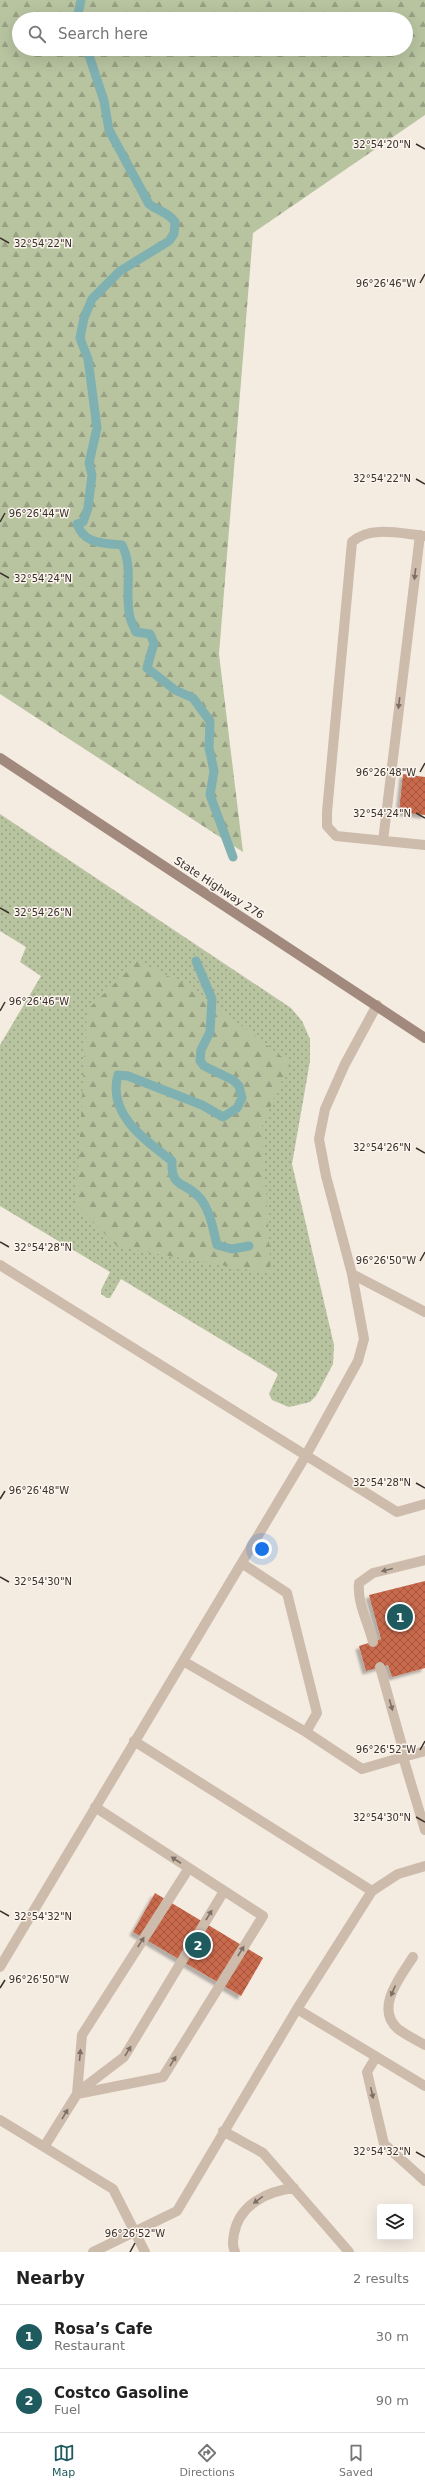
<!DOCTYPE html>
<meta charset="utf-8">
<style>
:root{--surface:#fff;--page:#f2f2f2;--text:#222;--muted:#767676;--line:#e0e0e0;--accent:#1f5a5e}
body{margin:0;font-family:"DejaVu Sans",sans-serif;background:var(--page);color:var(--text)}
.controls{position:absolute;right:12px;bottom:12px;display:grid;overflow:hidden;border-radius:4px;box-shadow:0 4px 16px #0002}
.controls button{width:36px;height:36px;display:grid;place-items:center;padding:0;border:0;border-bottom:1px solid var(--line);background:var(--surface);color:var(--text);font:20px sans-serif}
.you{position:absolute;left:262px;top:1549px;width:14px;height:14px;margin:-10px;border:3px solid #fff;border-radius:50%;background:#1a73e8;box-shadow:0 0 0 6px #1a73e833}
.badge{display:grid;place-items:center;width:26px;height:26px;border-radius:50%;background:var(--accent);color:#fff;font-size:13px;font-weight:700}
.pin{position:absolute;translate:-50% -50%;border:2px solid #fff;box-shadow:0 1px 4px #0006}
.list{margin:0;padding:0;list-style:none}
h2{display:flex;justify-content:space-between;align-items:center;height:52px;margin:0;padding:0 16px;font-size:17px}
h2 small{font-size:13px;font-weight:400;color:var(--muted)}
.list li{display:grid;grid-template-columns:26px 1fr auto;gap:12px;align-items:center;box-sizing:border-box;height:64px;padding:0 16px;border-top:1px solid var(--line)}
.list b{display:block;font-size:15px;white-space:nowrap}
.list p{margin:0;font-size:13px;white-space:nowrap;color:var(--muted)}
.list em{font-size:13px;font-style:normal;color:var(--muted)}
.icon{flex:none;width:22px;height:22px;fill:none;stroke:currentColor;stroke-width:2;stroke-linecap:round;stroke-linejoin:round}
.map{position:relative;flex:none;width:425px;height:2252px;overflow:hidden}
.search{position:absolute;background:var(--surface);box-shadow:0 4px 16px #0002;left:12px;right:12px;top:12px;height:44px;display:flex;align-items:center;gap:10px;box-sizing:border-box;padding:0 14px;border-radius:22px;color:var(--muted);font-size:15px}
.sheet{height:180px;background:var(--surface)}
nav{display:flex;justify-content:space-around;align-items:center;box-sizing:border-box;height:56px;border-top:1px solid var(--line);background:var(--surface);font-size:11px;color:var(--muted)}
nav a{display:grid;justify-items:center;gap:2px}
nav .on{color:var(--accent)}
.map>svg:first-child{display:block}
.grass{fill:url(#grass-dots)}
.forest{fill:url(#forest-firs);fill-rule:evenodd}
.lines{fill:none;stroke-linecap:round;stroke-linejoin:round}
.stream{stroke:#7fb0b2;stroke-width:9}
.building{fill:url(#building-cross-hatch);filter:url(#shadow)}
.lane{stroke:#cdbbac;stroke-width:10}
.secondary{stroke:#a18a7d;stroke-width:10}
.oneway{fill:#7d6f65}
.ticks{fill:none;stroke:#3b302b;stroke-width:1.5}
.labels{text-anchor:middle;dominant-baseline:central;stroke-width:3;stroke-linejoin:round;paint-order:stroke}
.street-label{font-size:11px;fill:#3b302b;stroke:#fbf5ee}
.ticks-label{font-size:10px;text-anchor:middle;fill:#3b302b;stroke:#fbf5ee;stroke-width:3;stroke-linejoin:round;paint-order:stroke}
</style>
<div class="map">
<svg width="425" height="2252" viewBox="0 0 425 2252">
<defs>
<pattern id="grass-dots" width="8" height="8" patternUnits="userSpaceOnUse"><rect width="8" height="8" fill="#b8c4a0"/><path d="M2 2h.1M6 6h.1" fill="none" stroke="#97a083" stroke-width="1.8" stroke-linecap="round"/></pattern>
<pattern id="forest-firs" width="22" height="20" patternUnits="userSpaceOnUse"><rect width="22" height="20" fill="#b8c4a0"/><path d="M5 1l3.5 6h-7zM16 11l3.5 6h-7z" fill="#97a083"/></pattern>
<pattern id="building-cross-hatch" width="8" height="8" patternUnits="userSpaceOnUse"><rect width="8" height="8" fill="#c8694b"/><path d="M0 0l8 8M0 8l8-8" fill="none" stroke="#a4573f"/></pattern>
<filter id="shadow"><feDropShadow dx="-3.5" dy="3.5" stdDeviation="1" flood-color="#0004"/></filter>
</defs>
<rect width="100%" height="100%" fill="#f4ebe1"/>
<path class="grass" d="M0,814l291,194 11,13 8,18v22l-18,103 42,181 -1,19 -17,32 -6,6 -21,5 -17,-7 -3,-6 9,-20 -157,-95 -11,19h-3l-6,-4v-4l9,-18 -110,-66v-161l41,-69 -21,-14 6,-15 -26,-16z"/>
<path class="forest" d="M0,0h425v115l-172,118 -34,421 24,198 -243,-158zM19,19h387v30h-387z
M138,961l56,28 96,74 -28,63 9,148 -153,-27 -42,-42 11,-195z"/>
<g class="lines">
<path class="stream" d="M77,19l4,-19
M87,49l17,52 5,29 40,74c10,8 18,7 26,18l-1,12 -5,7 -49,30 -28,28 -8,19 -4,20 8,21 9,69 -8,35 3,12 -4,33 -5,14 -6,2c8,21 26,19 45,21 12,23 2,48 8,72 1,5 4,10 6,15l14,2 4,9 -7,25 28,22 18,8 17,23 -1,27 5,23 -4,24 23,62
M196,961l16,38 -2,33 -9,18 -1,11 4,5 29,14 6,6 3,12 -5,10 -14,9 -21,-12 -74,-29 -10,-1c-11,39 27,65 54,86 -1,27 11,20 26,35 12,12 15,33 19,49l15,4 17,-3"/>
</g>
<path class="building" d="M403,774l22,3v38l-26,-3z
M425,1581v87l-33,9 -4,-12 -22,6 -7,-25 22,-7 -12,-44z
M155,1893l108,65 -22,38 -108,-64z"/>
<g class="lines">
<path class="lane" d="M425,536c-23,-2 -55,-11 -73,6l-25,270v14l9,10 89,9
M383,841l37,-306
M0,1265l397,247 28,-8
M352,1274l73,38
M243,1564l44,29 30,120 -11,19
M373,1642c-5,-20 -16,-39 -14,-59l14,-10 52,-13
M183,1661l123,71 56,37 41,-12 22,73
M380,1667l25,89
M134,1741l238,150
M403,1757l22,-6
M413,1957c-12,19 -39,51 -15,72 8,6 18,11 27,16
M0,1967l305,-510 53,-96 6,-22 -12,-65 -26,-98 -7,-37 6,-30 20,-45 32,-59
M297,2009l128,77
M376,2057l-9,15 17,72 41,37
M78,2092l46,-35 100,-166
M77,2094l5,-59 107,-167
M0,2120l113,69 32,63
M223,2131l40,22 86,99
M44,2147l33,-53 86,-17 100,-161 -168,-109
M93,2252l84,-41 120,-202 75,-118 26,-17 27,-8
M235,2252c-3,-7 -2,-11 -1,-18 5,-29 33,-43 60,-46"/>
<path class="secondary" d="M0,758l425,280"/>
</g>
<defs><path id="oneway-solid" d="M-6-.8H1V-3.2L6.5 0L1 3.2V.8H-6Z"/></defs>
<g class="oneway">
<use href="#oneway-solid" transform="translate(415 574) rotate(97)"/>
<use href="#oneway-solid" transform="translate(399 703) rotate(97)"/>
<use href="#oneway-solid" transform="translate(387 1570) rotate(166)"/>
<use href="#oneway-solid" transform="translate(391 1705) rotate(74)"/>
<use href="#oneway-solid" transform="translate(176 1860) rotate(-147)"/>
<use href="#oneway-solid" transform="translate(209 1915) rotate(-59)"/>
<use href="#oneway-solid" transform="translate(141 1942) rotate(-57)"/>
<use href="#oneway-solid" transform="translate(241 1951) rotate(-58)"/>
<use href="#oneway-solid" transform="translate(393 1991) rotate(113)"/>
<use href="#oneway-solid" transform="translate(128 2051) rotate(-59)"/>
<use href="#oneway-solid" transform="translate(80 2055) rotate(-85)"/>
<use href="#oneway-solid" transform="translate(173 2061) rotate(-58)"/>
<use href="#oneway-solid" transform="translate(372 2093) rotate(77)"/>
<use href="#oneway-solid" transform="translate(65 2114) rotate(-59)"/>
<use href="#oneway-solid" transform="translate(258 2200) rotate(144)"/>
</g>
<path class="ticks" d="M416,144l9,5M0,238l9,5M420,283l5,-9M416,479l9,5M0,522l5,-9M0,573l9,5M420,772l5,-9M416,813l9,5M0,908l9,5M0,1011l5,-9M416,1148l9,5M0,1242l9,5M420,1261l5,-9M416,1483l9,5M0,1499l5,-8M0,1577l9,5M420,1750l5,-9M416,1817l9,5M0,1911l9,5M0,1988l5,-8M416,2152l9,5M130,2252l5,-9"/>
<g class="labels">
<g class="street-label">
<text transform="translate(219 888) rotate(33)">State Highway 276</text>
</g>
</g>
<g class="ticks-label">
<text x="382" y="148">32°54'20"N</text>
<text x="43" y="247">32°54'22"N</text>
<text x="386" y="287">96°26'46"W</text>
<text x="382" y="482">32°54'22"N</text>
<text x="39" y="517">96°26'44"W</text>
<text x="43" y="582">32°54'24"N</text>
<text x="386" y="776">96°26'48"W</text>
<text x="382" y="817">32°54'24"N</text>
<text x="43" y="916">32°54'26"N</text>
<text x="39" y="1005">96°26'46"W</text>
<text x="382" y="1151">32°54'26"N</text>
<text x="43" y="1251">32°54'28"N</text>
<text x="386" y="1264">96°26'50"W</text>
<text x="382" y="1486">32°54'28"N</text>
<text x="39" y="1494">96°26'48"W</text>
<text x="43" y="1585">32°54'30"N</text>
<text x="386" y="1753">96°26'52"W</text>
<text x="382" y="1821">32°54'30"N</text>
<text x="43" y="1920">32°54'32"N</text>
<text x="39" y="1983">96°26'50"W</text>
<text x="382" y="2155">32°54'32"N</text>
<text x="135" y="2237">96°26'52"W</text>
</g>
</svg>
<div class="controls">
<button><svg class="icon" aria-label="layers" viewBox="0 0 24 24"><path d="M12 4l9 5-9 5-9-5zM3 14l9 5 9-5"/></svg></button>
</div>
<div class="you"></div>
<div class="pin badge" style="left:400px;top:1617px">1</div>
<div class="pin badge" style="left:198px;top:1945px">2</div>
<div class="search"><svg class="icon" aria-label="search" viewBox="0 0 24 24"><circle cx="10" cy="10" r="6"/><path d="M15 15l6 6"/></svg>Search here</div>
</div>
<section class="sheet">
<h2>Nearby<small>2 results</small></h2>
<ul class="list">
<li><span class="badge">1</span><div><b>Rosa’s Cafe</b><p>Restaurant</p></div><em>30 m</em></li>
<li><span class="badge">2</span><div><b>Costco Gasoline</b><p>Fuel</p></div><em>90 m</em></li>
</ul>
</section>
<nav>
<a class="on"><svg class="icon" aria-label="map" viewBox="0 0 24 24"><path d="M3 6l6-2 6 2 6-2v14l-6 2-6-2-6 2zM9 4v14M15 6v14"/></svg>Map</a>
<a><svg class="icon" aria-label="directions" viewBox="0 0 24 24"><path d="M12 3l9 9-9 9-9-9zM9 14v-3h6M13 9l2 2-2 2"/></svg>Directions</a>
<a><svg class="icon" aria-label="saved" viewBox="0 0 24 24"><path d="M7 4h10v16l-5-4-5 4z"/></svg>Saved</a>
</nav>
